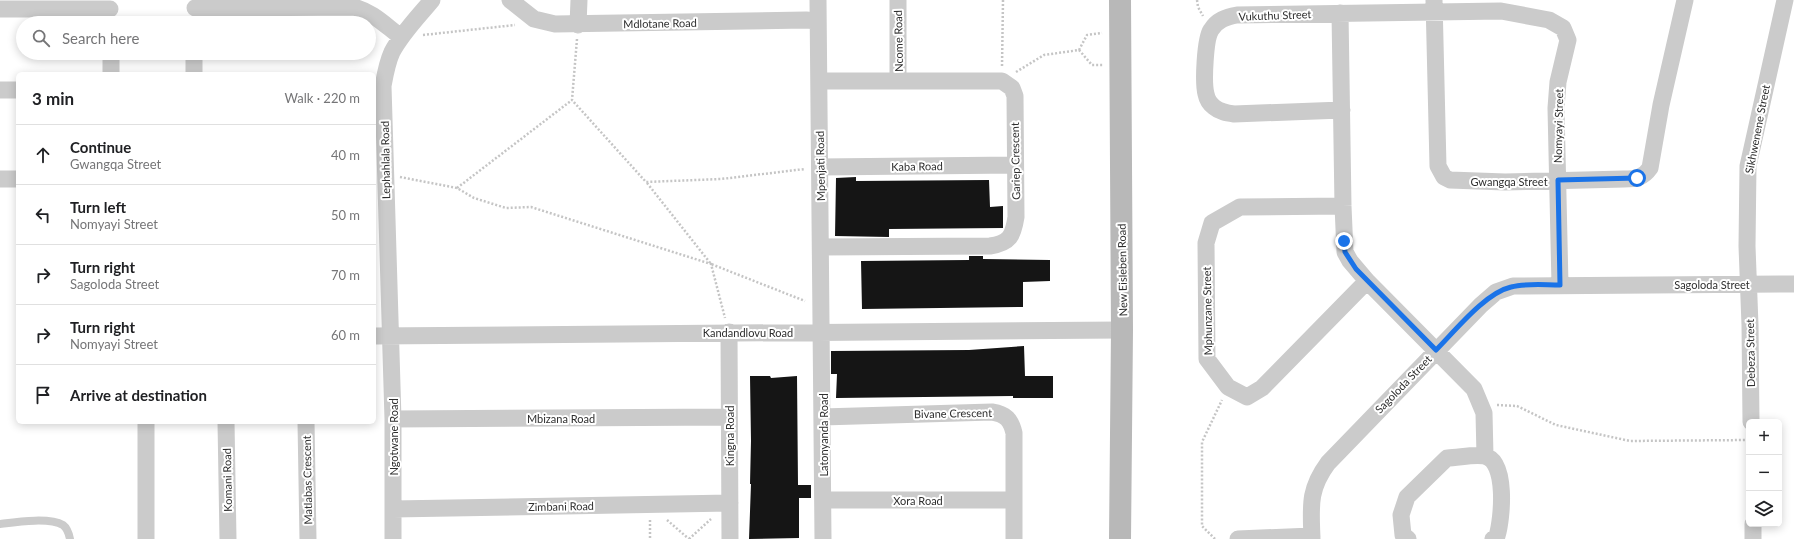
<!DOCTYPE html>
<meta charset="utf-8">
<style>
:root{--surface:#fff;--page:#f2f2f2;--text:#202124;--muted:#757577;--line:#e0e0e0}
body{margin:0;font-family:Lato,sans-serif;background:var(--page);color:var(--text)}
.controls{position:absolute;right:12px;bottom:12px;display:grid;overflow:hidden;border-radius:6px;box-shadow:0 2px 10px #0003}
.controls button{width:36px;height:36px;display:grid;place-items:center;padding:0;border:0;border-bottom:1px solid var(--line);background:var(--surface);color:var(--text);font:20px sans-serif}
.stop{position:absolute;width:12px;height:12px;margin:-9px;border:3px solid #1a73e8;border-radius:50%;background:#fff}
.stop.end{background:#1a73e8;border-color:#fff;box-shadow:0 1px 4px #0008}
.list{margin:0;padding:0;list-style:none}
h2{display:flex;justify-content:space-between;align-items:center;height:52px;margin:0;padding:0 16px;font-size:17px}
h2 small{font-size:13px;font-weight:400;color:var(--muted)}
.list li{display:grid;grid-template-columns:26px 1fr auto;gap:12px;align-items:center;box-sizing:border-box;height:60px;padding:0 16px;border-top:1px solid var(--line)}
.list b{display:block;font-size:15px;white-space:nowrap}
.list p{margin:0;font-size:13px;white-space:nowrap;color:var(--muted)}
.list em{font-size:13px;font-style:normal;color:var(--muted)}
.icon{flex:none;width:22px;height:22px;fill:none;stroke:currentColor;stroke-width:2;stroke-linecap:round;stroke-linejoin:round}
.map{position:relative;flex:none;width:1794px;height:539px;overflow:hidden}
.search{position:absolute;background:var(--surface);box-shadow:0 2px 10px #0003;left:16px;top:16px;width:360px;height:44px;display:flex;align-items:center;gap:10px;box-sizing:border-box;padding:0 14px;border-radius:22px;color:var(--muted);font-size:15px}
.panel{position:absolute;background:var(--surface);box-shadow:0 2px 10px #0003;left:16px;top:72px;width:360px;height:352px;border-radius:6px}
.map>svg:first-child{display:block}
.building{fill:#151515}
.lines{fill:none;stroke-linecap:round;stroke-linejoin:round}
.path{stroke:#c5c5c5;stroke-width:2.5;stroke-dasharray:2 2;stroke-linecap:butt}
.lane{stroke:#cbcbcb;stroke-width:8}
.street{stroke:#cbcbcb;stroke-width:17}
.secondary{stroke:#b8b8b8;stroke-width:22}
.route{stroke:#1a73e8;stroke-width:5}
.labels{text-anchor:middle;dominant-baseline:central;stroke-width:4;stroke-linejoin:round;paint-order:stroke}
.street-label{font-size:11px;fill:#2e2e2e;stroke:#fff}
</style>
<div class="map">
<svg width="1794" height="539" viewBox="0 0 1794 539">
<rect width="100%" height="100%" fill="#fff"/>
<path class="building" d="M856,177v4l133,-1 1,27 13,-1v22l-114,1v8l-54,-1 1,-58z
M969,256h14v3l67,1v21l-27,1v25l-161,2 -1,-48 108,-1z
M1024,346l1,30h28v22h-40v-2l-177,2 1,-24h-6v-23l138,-1z
M750,376h20l1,2 26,-2 1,109h13v13h-12v40l-50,1 2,-55h-1l1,-43z"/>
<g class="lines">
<path class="path" d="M1197,0l1,7 5,9
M423,35l92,-10
M577,39l-5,61 74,82 75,-3 84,-10
M1079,50l8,-15 15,-2
M1079,50l13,15h12
M1002,66l1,-66
M1016,72l28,-17 35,-5
M400,177l57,11 17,10 32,10 25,-1 180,57 14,54
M647,183l64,81 94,37
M457,188l115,-88
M1497,405l20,1 39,19 74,16 119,-1
M650,520v19
M667,520l22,19
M689,539l22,-20
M1215,539l-13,-13v-84l20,-42"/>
<path class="lane" d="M0,524c16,-2 49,-7 63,1 4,3 6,9 7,14"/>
<path class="street" d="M510,0l24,19 21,5 251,-4 12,1
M818,0l5,539
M898,0v81
M1434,0l4,166 6,11 6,3 55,2 119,-3c12,0 19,-1 26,-11l11,-63 24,-105
M195,8l158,-1c19,4 33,19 48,30
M0,9h110
M1340,13l3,193 2,46 5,9 17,20 107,108 10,24 1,43
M578,25l1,-25
M111,53v21
M194,74v-21
M819,81h183l10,7 3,8 1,121c-3,19 -6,26 -26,29l-169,1
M0,90h18
M1342,110l-108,4c-8,-1 -14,-2 -20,-7 -4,-3 -7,-8 -8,-13 -3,-11 -1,-55 5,-64 6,-10 15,-13 26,-15l264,-4 48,9 14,8 5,12 -10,42 -2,26 4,177
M820,167l195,-2
M0,179h18
M1343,206l-103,1 -28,16 -6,20 1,116 21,28 19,10 15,-9 105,-107
M729,332l1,207
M374,336l748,-6
M822,417l170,-5c14,2 19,8 22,21v106
M393,419l335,-2
M226,422l2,117
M306,422l2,117
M1751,422l-1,-97 -3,-79 1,-80 37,-166
M823,500h190
M393,509l337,-6
M1753,524v15
M146,539v-117
M393,539v-120l-10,-333c2,-11 4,-23 9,-34 10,-19 26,-35 40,-52
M1238,539l74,-3
M1312,539c-1,-32 -4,-49 16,-76l153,-158 15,-13 17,-6 281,-2
M1408,539l-5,-4 -2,-20 6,-18 40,-39c11,0 26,-4 37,-2 24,4 18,64 13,80l-4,3"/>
<path class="secondary" d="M1120,0l2,330 -2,209"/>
</g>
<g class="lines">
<path class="route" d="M1344,241l1,11 11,17 80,81c19,-19 49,-57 75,-63 15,-4 33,-2 49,-2l-2,-105 79,-2"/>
</g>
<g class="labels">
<g class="street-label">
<text transform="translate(1275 15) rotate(-2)">Vukuthu Street</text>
<text transform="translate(660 23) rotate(-1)">Mdlotane Road</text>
<text transform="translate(898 41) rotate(-91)">Ncome Road</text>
<text transform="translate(1558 126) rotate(-89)">Nomyayi Street</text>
<text transform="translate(1757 129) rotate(-79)">Sikhwenene Street</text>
<text transform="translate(385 160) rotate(-91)">Lephahlala Road</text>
<text transform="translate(1015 161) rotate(-91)">Gariep Crescent</text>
<text transform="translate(820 166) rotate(-91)">Mpenjati Road</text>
<text transform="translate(917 166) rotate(-1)">Kaba Road</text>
<text x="1509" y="181">Gwangqa Street</text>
<text transform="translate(1122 270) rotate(-91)">New Eisleben Road</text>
<text x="1712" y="284">Sagoloda Street</text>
<text transform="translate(1207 311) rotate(-91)">Mphunzane Street</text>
<text x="748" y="332">Kandandlovu Road</text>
<text transform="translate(1750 353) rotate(-91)">Debeza Street</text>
<text transform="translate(1403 384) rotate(-46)">Sagoloda Street</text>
<text transform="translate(953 413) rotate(-1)">Bivane Crescent</text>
<text x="561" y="418">Mbizana Road</text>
<text transform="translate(823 435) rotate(-90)">Latonyanda Road</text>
<text transform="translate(729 436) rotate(-90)">Kingna Road</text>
<text transform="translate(393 437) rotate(-90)">Ngotwane Road</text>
<text transform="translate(227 480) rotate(-91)">Komani Road</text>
<text transform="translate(307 480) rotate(-91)">Matlabas Crescent</text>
<text x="918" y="500">Xora Road</text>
<text transform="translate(561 506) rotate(-1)">Zimbani Road</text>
</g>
</g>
</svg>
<div class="controls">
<button>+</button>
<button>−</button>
<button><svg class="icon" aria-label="layers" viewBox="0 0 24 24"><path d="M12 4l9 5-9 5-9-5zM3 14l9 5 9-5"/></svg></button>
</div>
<div class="stop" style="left:1637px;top:178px"></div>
<div class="stop end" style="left:1344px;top:241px"></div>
<div class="search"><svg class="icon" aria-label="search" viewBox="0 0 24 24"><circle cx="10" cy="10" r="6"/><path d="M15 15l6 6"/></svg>Search here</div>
<section class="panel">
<h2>3 min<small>Walk · 220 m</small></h2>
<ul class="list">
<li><svg class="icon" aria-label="ahead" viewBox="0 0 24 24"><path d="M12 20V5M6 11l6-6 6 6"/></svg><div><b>Continue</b><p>Gwangqa Street</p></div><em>40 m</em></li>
<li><svg class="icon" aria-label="left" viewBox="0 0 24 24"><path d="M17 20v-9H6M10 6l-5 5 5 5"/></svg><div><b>Turn left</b><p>Nomyayi Street</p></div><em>50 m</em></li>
<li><svg class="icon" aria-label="right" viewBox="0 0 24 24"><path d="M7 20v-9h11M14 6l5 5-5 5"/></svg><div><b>Turn right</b><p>Sagoloda Street</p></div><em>70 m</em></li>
<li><svg class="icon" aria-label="right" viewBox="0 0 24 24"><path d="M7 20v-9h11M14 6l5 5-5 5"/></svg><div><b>Turn right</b><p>Nomyayi Street</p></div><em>60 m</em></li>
<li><svg class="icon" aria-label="arrive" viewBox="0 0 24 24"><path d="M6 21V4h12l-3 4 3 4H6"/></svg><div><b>Arrive at destination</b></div></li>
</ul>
</section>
</div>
